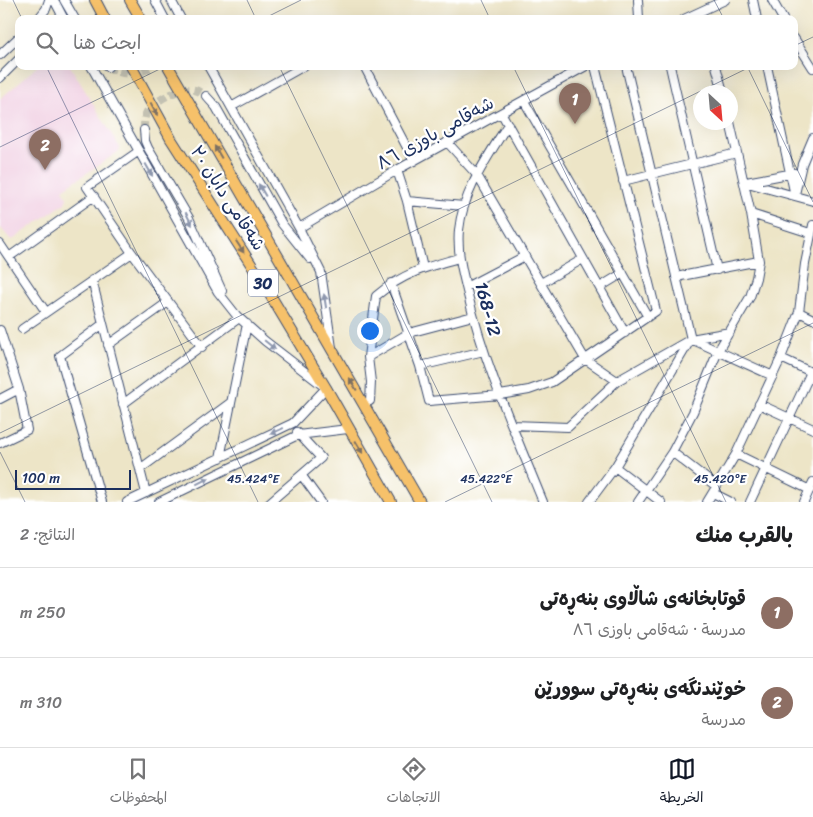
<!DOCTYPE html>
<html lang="ar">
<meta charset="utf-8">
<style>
:root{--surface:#fff;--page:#f6f6f6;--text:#202124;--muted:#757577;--line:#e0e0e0;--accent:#111827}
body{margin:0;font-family:Sriracha,"Playpen Sans Arabic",sans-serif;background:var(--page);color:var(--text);direction:rtl}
.compass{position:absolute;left:693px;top:85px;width:45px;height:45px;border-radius:50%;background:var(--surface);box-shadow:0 5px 20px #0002;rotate:154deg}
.scale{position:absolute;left:15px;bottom:12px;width:116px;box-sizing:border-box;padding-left:5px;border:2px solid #1b2f5e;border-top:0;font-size:14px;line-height:18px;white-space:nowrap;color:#1b2f5e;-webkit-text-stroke:4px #fff;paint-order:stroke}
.you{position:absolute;left:369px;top:330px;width:18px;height:18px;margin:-12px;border:4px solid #fff;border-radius:50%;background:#1a73e8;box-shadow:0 0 0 8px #1a73e833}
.badge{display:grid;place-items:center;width:32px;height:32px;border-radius:50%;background:var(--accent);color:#fff;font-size:16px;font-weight:700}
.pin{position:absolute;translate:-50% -41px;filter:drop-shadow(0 1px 2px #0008)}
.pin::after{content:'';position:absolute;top:26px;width:18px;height:15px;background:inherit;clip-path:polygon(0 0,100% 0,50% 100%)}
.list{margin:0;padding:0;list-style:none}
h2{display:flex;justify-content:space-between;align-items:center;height:65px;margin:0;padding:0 20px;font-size:21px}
h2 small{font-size:16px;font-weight:400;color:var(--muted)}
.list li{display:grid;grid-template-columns:32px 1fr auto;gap:15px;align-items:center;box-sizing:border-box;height:90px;padding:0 20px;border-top:1px solid var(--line)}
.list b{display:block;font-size:19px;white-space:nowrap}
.list p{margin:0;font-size:16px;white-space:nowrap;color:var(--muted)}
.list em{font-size:16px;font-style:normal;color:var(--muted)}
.icon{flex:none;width:28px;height:28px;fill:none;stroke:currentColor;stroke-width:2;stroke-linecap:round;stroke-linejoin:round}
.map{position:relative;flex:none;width:813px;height:502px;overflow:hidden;direction:ltr}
.search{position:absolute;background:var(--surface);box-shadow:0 5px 20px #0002;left:15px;right:15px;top:15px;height:55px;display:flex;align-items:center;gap:12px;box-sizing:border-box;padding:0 18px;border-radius:10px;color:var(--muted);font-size:19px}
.sheet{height:245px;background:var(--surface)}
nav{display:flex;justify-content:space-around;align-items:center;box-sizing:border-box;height:70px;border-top:1px solid var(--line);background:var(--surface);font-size:14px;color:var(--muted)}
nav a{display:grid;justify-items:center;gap:2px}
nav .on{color:var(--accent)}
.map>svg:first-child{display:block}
.built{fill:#f1d0e3}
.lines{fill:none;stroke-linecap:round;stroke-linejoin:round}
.minor-tunnel{stroke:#c3c1b2;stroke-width:8;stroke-dasharray:8 4;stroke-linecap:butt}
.minor-casing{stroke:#3a4a6e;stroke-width:10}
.major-casing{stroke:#3a4a6e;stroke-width:12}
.minor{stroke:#fff;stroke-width:8}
.major{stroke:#f6c16b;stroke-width:10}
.oneway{fill:#7e7164}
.oneway2{fill:#8d97ae}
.ticks{fill:none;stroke:#1b2f5e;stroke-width:1;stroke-opacity:0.45}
.labels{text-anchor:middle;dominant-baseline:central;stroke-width:4.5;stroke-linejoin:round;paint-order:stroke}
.shield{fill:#fff;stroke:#5f6d8e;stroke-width:1}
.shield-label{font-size:16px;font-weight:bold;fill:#1b2f5e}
.street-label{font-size:18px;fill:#1b2f5e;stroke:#fff}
.ticks-label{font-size:12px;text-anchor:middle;fill:#1b2f5e;stroke:#fff;stroke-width:4.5;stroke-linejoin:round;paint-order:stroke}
</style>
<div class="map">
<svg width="813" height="502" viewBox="0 0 813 502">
<rect width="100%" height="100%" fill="#fff"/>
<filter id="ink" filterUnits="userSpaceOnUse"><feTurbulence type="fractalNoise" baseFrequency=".02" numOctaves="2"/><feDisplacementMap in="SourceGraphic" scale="10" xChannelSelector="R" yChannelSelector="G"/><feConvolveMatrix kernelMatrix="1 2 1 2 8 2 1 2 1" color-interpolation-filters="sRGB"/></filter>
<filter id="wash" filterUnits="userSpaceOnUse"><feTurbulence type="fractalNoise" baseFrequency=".0096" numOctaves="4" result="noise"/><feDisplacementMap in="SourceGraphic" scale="20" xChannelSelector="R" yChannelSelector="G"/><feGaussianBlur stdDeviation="1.12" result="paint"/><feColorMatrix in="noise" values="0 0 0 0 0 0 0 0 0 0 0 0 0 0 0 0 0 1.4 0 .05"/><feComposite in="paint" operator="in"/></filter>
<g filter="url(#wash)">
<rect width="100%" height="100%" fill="#ede5c7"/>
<path class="built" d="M38,66h32l50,82 -2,4 -55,37 4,9 -2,5 -51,36 -3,1 -11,-13v-128z"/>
</g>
<g filter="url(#ink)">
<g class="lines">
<path class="minor-tunnel" d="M108,67c16,9 29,9 45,-1
M144,130c0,-7 0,-14 4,-20 8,-10 34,-24 47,-20 4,1 8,4 11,6"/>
<g class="minor-casing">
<path id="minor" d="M54,0l10,19
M64,0l11,19
M155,0l10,19
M171,0l10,19
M638,0l1,19
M753,0l4,19
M772,0l11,19
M38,19l8,-10 3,-9
M684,19l41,-19
M794,38l19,30
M0,55l19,-18
M91,66l127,226 19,24 28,25 61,47 -33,35 -166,79
M107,66l1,1
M208,66l91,162 22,44 11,76
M364,66l50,95
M670,66l47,204
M716,66l7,26
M767,66l28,130
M0,78l19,-19
M206,96l10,11 66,117 28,35
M524,101l124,216
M231,107l73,-41
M502,114l123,219
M508,124c-20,33 -45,67 -49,106 -2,21 3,41 8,61 17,73 48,142 76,211
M144,130l1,11 3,7 41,70 33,73
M447,142l30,33 108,184 32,22
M139,151l-52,36 45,66 70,94
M397,170l10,31 16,67
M623,181l114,-28
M744,182l69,19
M746,182l48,-9
M795,194l7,-30 11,-26
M407,201l57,5
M751,214l59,19
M299,228l98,-58 189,-104
M0,244l46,68
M9,257l85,-61
M676,277l83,-16
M92,280l54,213
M391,283l29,83 9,35 71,-6 29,-5 23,-8 104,-71 -61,-245
M541,283l42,-24
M466,287l59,-31
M600,287l23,-14
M799,312l14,7
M22,329l110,-76
M0,330l19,59 8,41 -27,13
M691,339l82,37
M108,345l60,-43
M368,357l8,-61c27,-23 50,-29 83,-38
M781,358l32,15
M420,366l64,-15
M0,399l19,-10
M123,404l116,-86
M364,404l6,-3 1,-19 -3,-25 41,-24 64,-17
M759,404l54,25
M512,425l56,2 49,-46 74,-42 39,-7
M672,452l44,34
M736,454l74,36
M220,458l27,-134
M615,467l46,35
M140,469l90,-66
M302,476l19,26
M713,493l18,9
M102,502l-42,-146 43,-32
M159,502l139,-67 50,-6
M270,502l51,-44 -24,-26
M589,502l26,-35 76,-128 -65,-273
M638,502l34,-50 21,-40 25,-61 32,-54 6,-19 3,-17 -8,-47 -21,-92
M707,502l29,-48 45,-96 18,-46 6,-48 8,-39
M750,502l61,-130
M804,502l9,-20"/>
</g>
<g class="major-casing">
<path id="major" d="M95,0l10,19
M130,0l11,19
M131,66l40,73 92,144 63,105 65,114
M168,66l252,436"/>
</g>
<use href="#minor" class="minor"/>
<use href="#major" class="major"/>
</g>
<defs><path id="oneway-solid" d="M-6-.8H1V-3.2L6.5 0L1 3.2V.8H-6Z" transform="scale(1.25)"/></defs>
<g class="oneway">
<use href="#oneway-solid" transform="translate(154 109) rotate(62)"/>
<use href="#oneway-solid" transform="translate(218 152) rotate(-120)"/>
<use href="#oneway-solid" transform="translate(240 247) rotate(57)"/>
<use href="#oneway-solid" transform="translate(353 384) rotate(-120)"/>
<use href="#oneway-solid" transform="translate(359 447) rotate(60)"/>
</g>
<g class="oneway2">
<use href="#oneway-solid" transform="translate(149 170) rotate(61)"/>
<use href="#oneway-solid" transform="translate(262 190) rotate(-120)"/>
<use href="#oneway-solid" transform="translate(189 219) rotate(63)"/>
<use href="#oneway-solid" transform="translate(325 301) rotate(-99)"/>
<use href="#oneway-solid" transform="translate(270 345) rotate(39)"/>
<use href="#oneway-solid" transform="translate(277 431) rotate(155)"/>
<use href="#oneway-solid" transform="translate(203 481) rotate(-26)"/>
</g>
</g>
<path class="ticks" d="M13,0l9,19M247,0l9,19M481,0l9,19M714,0l10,19M263,19l38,-19M794,46l19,-9M46,66l212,436M279,66l213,436M513,66l213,436M747,66l66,136M0,147l166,-81M0,433l752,-367M0,452l25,50M445,502l368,-179"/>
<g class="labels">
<rect class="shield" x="248" y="269.5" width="30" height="27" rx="4"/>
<g class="shield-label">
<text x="263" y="283">30</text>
</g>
<g class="street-label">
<text transform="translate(435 133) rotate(-29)">شەقامی باوزی ٨٦</text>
<text transform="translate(228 198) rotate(57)">شەقامی دابان ٣٠</text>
<text transform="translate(488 309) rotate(75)">168-12</text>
</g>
</g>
<g class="ticks-label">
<text x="253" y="483">45.424°E</text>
<text x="486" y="483">45.422°E</text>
<text x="720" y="483">45.420°E</text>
</g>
</svg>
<svg class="compass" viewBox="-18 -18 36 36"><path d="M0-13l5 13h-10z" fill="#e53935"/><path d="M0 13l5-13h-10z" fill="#757577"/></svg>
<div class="scale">100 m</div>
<div class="you"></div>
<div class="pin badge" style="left:575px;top:124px;background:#8d6e63">1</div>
<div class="pin badge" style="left:45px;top:170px;background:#8d6e63">2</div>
<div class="search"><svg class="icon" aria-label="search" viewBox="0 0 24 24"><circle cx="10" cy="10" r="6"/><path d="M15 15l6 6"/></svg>ابحث هنا</div>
</div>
<section class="sheet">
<h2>بالقرب منك<small>النتائج: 2</small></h2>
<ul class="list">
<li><span class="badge" style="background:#8d6e63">1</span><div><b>قوتابخانەی شاڵاوی بنەڕەتی</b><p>مدرسة · شەقامی باوزی ٨٦</p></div><em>250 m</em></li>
<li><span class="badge" style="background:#8d6e63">2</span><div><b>خوێندنگەی بنەڕەتی سوورێن</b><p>مدرسة</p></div><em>310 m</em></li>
</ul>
</section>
<nav>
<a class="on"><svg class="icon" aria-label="map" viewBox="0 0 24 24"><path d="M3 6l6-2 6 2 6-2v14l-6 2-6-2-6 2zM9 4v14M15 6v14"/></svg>الخريطة</a>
<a><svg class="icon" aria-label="directions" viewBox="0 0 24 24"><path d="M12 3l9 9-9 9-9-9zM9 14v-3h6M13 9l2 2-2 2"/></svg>الاتجاهات</a>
<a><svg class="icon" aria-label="saved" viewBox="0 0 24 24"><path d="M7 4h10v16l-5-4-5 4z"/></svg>المحفوظات</a>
</nav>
